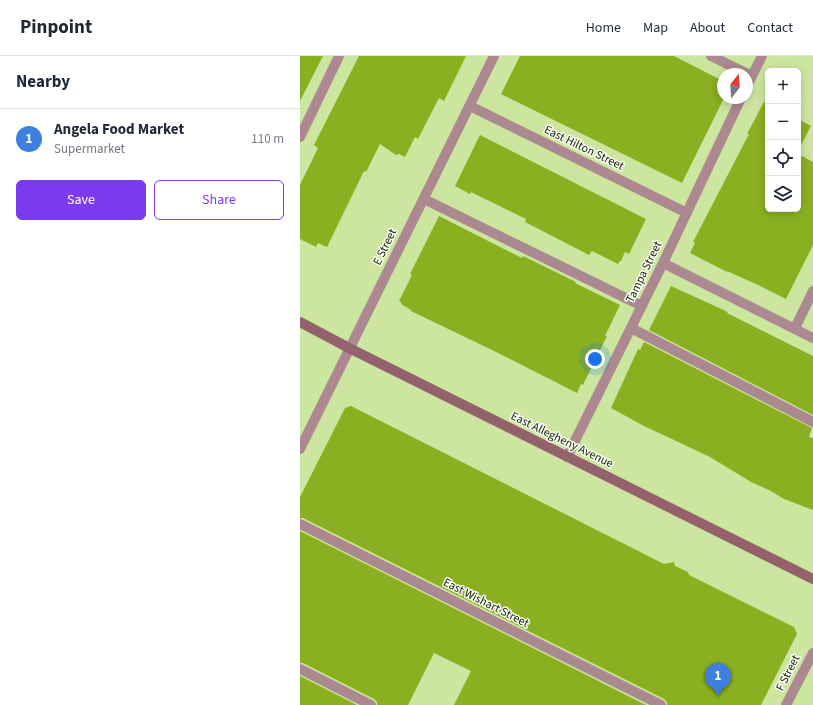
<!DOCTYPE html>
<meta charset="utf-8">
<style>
:root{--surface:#fff;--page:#f2f2f3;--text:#1f2937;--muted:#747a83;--line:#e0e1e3;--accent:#7c3aed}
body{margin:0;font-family:"Source Sans 3",sans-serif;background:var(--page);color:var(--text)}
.controls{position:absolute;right:12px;top:12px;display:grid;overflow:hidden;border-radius:6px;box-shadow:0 2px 10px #0003}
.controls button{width:36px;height:36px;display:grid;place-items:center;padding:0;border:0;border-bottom:1px solid var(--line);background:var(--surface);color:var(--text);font:20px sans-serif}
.compass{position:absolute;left:417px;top:12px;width:36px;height:36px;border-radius:50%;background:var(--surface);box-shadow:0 2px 10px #0003;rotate:17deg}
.you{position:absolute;left:295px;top:303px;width:14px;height:14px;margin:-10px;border:3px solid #fff;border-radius:50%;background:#1a73e8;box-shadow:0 0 0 6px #1a73e833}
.badge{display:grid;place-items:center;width:26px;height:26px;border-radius:50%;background:var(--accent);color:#fff;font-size:13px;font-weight:700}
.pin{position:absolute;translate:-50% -33px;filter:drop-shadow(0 1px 2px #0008)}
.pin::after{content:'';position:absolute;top:21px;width:14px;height:12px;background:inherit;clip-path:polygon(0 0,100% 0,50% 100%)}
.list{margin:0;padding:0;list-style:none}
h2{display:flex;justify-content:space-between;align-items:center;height:52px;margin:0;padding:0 16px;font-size:17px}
h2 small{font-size:13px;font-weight:400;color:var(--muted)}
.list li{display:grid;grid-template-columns:26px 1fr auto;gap:12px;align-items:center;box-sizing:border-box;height:60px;padding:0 16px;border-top:1px solid var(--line)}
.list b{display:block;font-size:15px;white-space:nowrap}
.list p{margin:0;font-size:13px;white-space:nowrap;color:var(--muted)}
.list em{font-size:13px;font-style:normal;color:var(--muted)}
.actions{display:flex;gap:8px;padding:12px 16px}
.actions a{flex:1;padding:9px 0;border:1px solid var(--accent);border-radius:6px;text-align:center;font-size:14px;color:var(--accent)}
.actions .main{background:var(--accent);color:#fff}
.icon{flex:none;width:22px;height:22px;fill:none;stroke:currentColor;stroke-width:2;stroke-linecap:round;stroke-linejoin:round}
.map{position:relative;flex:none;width:513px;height:649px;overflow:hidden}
header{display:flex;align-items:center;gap:24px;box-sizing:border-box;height:56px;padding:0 20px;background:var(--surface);border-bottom:1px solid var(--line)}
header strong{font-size:19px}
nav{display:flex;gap:22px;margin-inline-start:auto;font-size:14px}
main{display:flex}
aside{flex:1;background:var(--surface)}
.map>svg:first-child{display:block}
.building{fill:#8ab022}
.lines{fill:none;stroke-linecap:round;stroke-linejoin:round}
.lane{stroke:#ac8990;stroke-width:10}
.street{stroke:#ac8990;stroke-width:10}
.secondary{stroke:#93626d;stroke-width:10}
.labels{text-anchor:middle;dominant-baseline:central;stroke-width:3;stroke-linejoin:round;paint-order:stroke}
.street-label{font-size:12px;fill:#171f04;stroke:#f8fef0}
</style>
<header>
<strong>Pinpoint</strong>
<nav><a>Home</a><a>Map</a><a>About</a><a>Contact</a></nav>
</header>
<main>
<aside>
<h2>Nearby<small></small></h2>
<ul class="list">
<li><span class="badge" style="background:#3f7fe0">1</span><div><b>Angela Food Market</b><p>Supermarket</p></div><em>110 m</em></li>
</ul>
<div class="actions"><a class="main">Save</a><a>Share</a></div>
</aside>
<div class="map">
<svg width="513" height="649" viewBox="0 0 513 649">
<rect width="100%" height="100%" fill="#cce69f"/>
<path class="building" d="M0,0h23l-23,45z
M59,0h107l-22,45 -5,-3 -21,41 -3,-2 -10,20 -6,-3 -3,1 -16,-11 -14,28 -2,-1 -37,76 -9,-4 -2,4 -16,-8v-54l18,-37 -4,-3z
M220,0h154l49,25v19l-41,83 -181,-89z
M464,46l4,2v105h30v-55l15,8v83l-27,54 -28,-14 -31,-14v1l-37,-19 5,-10 -2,-1 56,-108h-2z
M498,63l13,7 -13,25z
M180,79l166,84 -17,35 -4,-2 -4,9h-1l-2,3 -26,-13 -3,4 -64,-33 1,-3 -55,-27 -1,2 -15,-8z
M139,160l83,42 1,-2 53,26 -1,1 45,22 -15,31h2l-24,49 -2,-1 -4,9 -87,-44 -79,-38v-1l-10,-6v-2l-2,-1 13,-26 -2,-1z
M371,230l57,26 -1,1 86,43v59l-164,-85z
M344,286l168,86 -3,9 4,1v72l-29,-11 -15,-9 -18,-8 -41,-25 -68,-32 -31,-17 27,-59 2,1z
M51,350l313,158 10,-2 1,4 13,6 1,3 105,52 3,7 -36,71h-94v-3l-3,-3 -361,-181h-3v-21l45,-89z
M0,475l346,174h-192l17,-34 -37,-18 -26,52h-31v-3l-3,-3 -71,-36h-3z
M0,620l57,29h-57z"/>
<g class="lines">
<path class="lane" d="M124,143l218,107
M331,272l182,94"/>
<path class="street" d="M411,0l41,20
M447,30l15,-30
M170,50l217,107
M0,81l39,-81
M363,207l150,75
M495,272l18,-37
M0,393l194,-393
M267,401l96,-194 78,-165
M0,468l361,181
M0,613l71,36
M486,649l27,-52"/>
<path class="secondary" d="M0,266l49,26 464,231"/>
</g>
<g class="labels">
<g class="street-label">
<text transform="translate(284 92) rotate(26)">East Hilton Street</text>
<text transform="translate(85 191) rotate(-64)">E Street</text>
<text transform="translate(344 216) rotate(-64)">Tampa Street</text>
<text transform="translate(262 384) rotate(26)">East Allegheny Avenue</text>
<text transform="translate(186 547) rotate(27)">East Wishart Street</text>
<text transform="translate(488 617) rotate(-63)">F Street</text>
</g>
</g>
</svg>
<div class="controls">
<button>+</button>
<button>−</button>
<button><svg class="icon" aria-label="locate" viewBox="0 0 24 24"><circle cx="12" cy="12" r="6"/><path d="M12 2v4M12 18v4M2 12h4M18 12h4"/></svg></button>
<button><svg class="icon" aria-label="layers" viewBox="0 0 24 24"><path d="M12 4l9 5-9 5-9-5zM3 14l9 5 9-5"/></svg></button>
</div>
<svg class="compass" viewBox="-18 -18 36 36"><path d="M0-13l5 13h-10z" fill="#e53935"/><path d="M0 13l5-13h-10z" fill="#747a83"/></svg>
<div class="you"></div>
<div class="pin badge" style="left:418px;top:640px;background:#3f7fe0">1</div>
</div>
</main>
